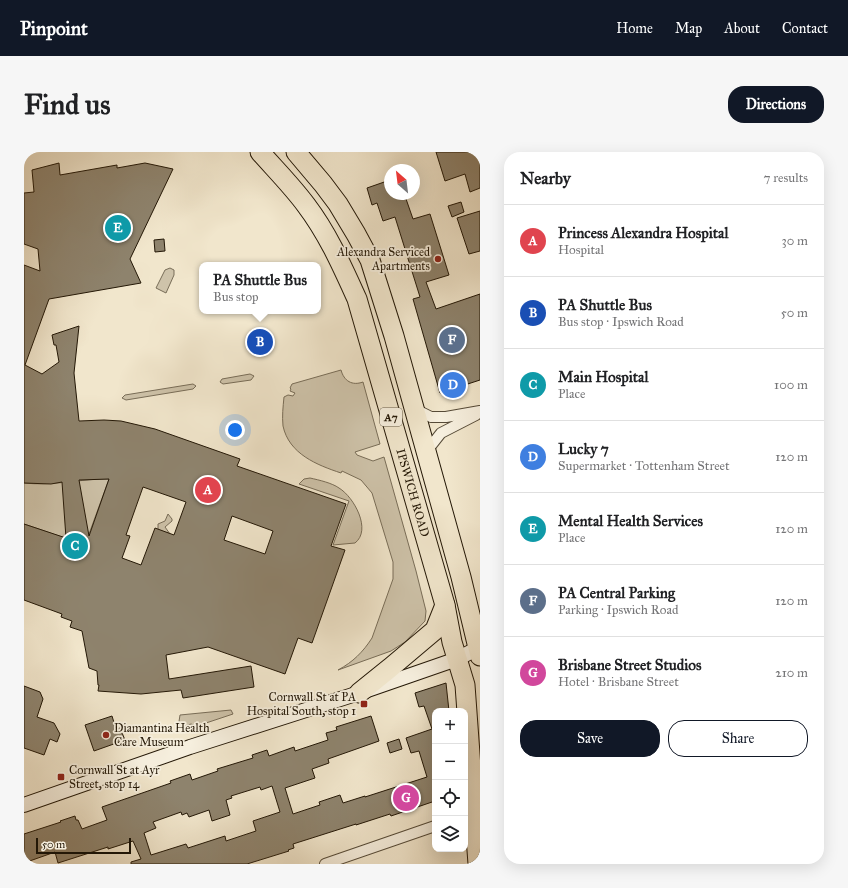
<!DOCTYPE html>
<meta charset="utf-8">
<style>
:root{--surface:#fff;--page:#f6f6f6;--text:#202124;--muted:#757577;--line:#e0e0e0;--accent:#111827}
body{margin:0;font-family:"IM FELL Great Primer",serif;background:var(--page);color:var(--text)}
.controls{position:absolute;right:12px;bottom:12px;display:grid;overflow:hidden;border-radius:8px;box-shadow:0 4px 16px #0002}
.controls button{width:36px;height:36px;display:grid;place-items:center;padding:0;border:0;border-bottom:1px solid var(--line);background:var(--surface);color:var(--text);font:20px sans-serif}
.compass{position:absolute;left:360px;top:12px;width:36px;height:36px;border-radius:50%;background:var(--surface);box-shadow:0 4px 16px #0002;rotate:332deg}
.scale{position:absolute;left:12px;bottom:10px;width:95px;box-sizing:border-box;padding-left:4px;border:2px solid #231706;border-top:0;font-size:11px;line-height:14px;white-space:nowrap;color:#231706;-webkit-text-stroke:3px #f6efde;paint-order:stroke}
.you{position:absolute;left:211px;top:278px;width:14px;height:14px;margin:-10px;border:3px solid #fff;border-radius:50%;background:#1a73e8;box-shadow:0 0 0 6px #1a73e833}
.badge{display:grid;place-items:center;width:26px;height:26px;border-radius:50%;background:var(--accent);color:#fff;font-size:13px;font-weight:700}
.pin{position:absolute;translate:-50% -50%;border:2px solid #fff;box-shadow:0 1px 4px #0006}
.popup{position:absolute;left:175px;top:110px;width:122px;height:52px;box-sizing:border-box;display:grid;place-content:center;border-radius:8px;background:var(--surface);filter:drop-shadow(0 1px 3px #0005);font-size:13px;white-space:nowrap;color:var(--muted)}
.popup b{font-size:15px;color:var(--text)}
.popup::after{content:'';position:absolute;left:50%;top:100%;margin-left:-8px;border:8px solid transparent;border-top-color:var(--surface)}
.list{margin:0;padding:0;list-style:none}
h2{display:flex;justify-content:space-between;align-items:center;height:52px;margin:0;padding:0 16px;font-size:17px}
h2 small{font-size:13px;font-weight:400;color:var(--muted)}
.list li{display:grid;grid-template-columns:26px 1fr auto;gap:12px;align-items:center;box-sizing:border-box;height:72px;padding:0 16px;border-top:1px solid var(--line)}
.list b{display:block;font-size:15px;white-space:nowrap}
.list p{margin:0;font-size:13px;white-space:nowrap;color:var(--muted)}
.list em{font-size:13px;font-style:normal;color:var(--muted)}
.actions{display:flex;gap:8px;padding:12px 16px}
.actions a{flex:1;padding:9px 0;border:1px solid var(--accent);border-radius:16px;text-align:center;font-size:14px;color:var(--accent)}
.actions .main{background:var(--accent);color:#fff}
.icon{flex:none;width:22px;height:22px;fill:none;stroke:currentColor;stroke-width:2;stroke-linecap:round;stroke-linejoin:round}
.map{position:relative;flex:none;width:456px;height:712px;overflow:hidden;border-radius:16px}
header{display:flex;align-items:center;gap:24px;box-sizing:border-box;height:56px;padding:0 20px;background:var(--accent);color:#fff}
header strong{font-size:19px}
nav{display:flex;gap:22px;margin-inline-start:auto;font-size:14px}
.intro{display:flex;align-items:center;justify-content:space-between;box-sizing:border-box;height:96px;padding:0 24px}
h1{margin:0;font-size:28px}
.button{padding:10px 18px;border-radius:16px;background:var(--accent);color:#fff;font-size:14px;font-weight:700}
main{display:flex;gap:24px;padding:0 24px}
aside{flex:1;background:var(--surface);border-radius:16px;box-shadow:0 4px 16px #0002}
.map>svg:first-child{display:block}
.green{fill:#cec3aa;stroke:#786d58}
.building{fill:#8e836d;stroke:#231706;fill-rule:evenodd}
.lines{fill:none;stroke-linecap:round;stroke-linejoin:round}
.street-casing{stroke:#564b38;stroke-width:12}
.secondary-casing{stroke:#231706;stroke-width:16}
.highway-casing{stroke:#231706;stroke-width:21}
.street{stroke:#f6efde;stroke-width:10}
.secondary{stroke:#f6efde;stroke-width:14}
.highway{stroke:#f1e6cc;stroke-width:19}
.poi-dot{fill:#8f2418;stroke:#f6efde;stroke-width:1.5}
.labels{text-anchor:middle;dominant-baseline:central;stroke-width:3.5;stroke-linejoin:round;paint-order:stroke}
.shield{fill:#f6efde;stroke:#625847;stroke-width:1}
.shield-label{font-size:11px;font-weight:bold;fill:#231706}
.poi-label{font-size:12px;fill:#231706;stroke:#f6efde;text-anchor:end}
.street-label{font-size:12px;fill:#231706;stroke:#f6efde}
</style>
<header>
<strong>Pinpoint</strong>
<nav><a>Home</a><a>Map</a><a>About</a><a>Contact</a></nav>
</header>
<div class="intro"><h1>Find us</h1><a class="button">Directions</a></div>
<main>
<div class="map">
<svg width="456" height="712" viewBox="0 0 456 712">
<rect width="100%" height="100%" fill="#f1e6cc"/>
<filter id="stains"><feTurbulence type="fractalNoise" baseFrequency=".005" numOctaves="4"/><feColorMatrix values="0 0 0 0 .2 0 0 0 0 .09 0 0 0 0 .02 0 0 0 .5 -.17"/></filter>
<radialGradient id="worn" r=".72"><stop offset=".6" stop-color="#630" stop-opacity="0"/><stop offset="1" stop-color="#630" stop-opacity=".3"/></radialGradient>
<path class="green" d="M146,116l4,2v5l-8,18 -10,-5 9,-18z
M317,218c3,11 11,16 22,12l17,62 -25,8 2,3 16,6 11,-4 32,114 10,40 -1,10 -20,21 -14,9 -53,19c15,-8 25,-18 34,-32l21,-59v-17l-21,-69 -11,-13 -19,-9 -1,2c-24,-8 -52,-19 -58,-47 -1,-10 0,-19 1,-29l4,-2 5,1 2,-3 -5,-2 1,-2 -1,-1 2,-4z
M226,222l4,2 -3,4 -28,4 -3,-2 2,-3z
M169,232l3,2 -3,3 -67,11 -4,-2 3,-3z
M286,326c9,2 22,5 29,10 15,9 33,42 16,55l-22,2 16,-44 -50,-17 5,-5z
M77,327h8l-24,66 -61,-21v-41c26,3 52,-3 77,-4z
M144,362l4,5v2l-7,6 5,7 -12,-4v-6l7,-3z
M207,558l2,4 -36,12 -6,-2 -13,4 2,-13z"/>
<path class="building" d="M412,0h44v36l-10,4 -5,-18 -20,7z
M35,11l1,12 57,-10v3l28,-5 28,6 -43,90 11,24 -92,16 -24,66 17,9 17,-12 -3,-17h-2l-2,-10 27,-9 -5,47 5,48 25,-1 17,1 34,8 85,30 -3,7 109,38 -15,42 14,4 -33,93 -14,-5 -13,36 -77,-27 -42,8 3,24 82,-13 3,21 -71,11 -2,-8 -40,4 -43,-3 1,-6h-1l-1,-14 -8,-3 -7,-37 -12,-4 2,-6 -11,-4 1,-3 -38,-14v-76l42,14 -4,-56 -11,2 -27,-1v-218l16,6 -2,-22 -14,-5v-51l10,-1 -2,-22zM85,327l-20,57 -10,-56zM119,335l43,15 -12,33 -19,-7 -14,37 -19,-7 8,-22 -4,-1zM208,364l41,15 -8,23 -41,-14z
M366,28v14h7l2,5 6,-3 8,23 17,-5 19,61 -23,7 10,27 44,-15v86l-40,13 -27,-94 7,-2 -25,-80 -12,4 -6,-18 -5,2 -5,-17z
M437,50l3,10 -12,5 -4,-11z
M456,59v40l-11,3 -12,-36z
M140,87l1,12 -10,1 -1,-12z
M422,531l3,28h-14v90l-44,15 -1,-2 -34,11v-1l-63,20 1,4 -6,2 1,1 -42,13h-116v-2l10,-3 -8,-18 -25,8v-2l-50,16 -3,-11 -31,11v-29l37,-12 -1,-1 15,-5 1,4h2l4,9 25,-9 -5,-13 69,-24 -1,-2 20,-7 2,6 26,-9 -1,-2 36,-11 -1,-3 15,-5 2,6 25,-9 1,4 33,-11 -2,-7 11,-3 -1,-3 35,-11 8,25 -51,18 1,4 -17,6 3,9 -30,10 8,26 27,-9 -1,-3 21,-7 3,8 22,-7v1l62,-20 -8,-26 -8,2 -5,-15 26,-9 -8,-23 -5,1 -4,-14zM248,634l8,26 -27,9 3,10 -30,10 -1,-5 -37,12 -2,-4 -35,11 -7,-22 12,-5 -3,-6 28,-10 1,3 5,-2 2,4 20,-7 3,11 18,-6 -4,-15 6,-2 -1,-2 29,-9 1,3z
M0,534l16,6 3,7 -6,18 17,6 6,11 -3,8 -7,-3 -6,16 -20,-7z
M88,564l4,13 4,-1 5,12 -31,11 -9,-26z
M375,587l3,10 -12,4 -3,-10z"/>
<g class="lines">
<g class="street-casing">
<path id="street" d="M389,256l18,9h15l34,-6
M402,300l15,-19 35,-18
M301,712l110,-38"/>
</g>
<g class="secondary-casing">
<path id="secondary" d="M0,653l166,-58 169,-54 98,-34 23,-12"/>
</g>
<g class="highway-casing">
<g id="highway">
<path id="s1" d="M236,0c15,17 32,34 46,53 22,29 36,61 51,94l88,306 7,37 13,43 13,179"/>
<path d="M272,0l27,32 15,20 18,30 14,26 24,76 67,241 19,79"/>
<path d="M335,541l31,-25 45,-38 10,-25"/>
</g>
</g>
<use href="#street" class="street"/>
<use href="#secondary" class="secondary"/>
<use href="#highway" class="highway"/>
</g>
<g class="poi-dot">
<circle cx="414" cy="107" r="4"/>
<rect x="336" y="548" width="8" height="8" rx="2"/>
<circle cx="82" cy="583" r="4"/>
<rect x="33" y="621" width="8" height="8" rx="2"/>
</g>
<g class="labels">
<rect class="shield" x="356" y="256" width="22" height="18" rx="3"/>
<g class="shield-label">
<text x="367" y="265">A7</text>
</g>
<g class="poi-label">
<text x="406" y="100">Alexandra Serviced<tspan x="406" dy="14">Apartments</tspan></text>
<text x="332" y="545">Cornwall St at PA<tspan x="332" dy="14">Hospital South, stop 1</tspan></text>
<text x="90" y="576" text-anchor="start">Diamantina Health<tspan x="90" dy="14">Care Museum</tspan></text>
<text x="45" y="618" text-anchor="start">Cornwall St at Ayr<tspan x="45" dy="14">Street, stop 14</tspan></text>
</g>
<g class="street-label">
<text stroke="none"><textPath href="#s1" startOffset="379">IPSWICH ROAD</textPath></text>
</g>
</g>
<rect width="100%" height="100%" filter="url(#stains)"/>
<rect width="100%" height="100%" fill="url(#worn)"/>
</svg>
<div class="controls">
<button>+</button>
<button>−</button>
<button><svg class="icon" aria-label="locate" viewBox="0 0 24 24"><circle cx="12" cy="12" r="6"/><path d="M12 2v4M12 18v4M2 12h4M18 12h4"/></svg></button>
<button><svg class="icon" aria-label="layers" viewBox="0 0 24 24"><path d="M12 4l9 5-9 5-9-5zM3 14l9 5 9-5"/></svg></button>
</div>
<svg class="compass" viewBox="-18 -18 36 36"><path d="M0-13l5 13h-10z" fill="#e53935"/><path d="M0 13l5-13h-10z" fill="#757577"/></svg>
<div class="scale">50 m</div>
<div class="you"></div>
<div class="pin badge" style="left:184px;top:338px;background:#e0444e">A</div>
<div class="pin badge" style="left:236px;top:190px;background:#1a4fb4">B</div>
<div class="popup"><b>PA Shuttle Bus</b>Bus stop</div>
<div class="pin badge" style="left:51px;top:394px;background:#0f9aa8">C</div>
<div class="pin badge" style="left:429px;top:233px;background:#3f7fe0">D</div>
<div class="pin badge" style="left:94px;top:76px;background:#0f9aa8">E</div>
<div class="pin badge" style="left:428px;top:188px;background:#5c6f8a">F</div>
<div class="pin badge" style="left:382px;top:646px;background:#d1479c">G</div>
</div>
<aside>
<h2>Nearby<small>7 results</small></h2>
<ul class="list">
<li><span class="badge" style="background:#e0444e">A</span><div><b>Princess Alexandra Hospital</b><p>Hospital</p></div><em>30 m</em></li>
<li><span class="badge" style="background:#1a4fb4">B</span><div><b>PA Shuttle Bus</b><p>Bus stop · Ipswich Road</p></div><em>50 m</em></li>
<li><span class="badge" style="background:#0f9aa8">C</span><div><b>Main Hospital</b><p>Place</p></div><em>100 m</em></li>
<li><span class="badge" style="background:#3f7fe0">D</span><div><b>Lucky 7</b><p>Supermarket · Tottenham Street</p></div><em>120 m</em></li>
<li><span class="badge" style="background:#0f9aa8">E</span><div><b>Mental Health Services</b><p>Place</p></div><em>120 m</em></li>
<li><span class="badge" style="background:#5c6f8a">F</span><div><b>PA Central Parking</b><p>Parking · Ipswich Road</p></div><em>120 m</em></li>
<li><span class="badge" style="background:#d1479c">G</span><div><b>Brisbane Street Studios</b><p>Hotel · Brisbane Street</p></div><em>210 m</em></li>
</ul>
<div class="actions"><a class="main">Save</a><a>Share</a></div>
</aside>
</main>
